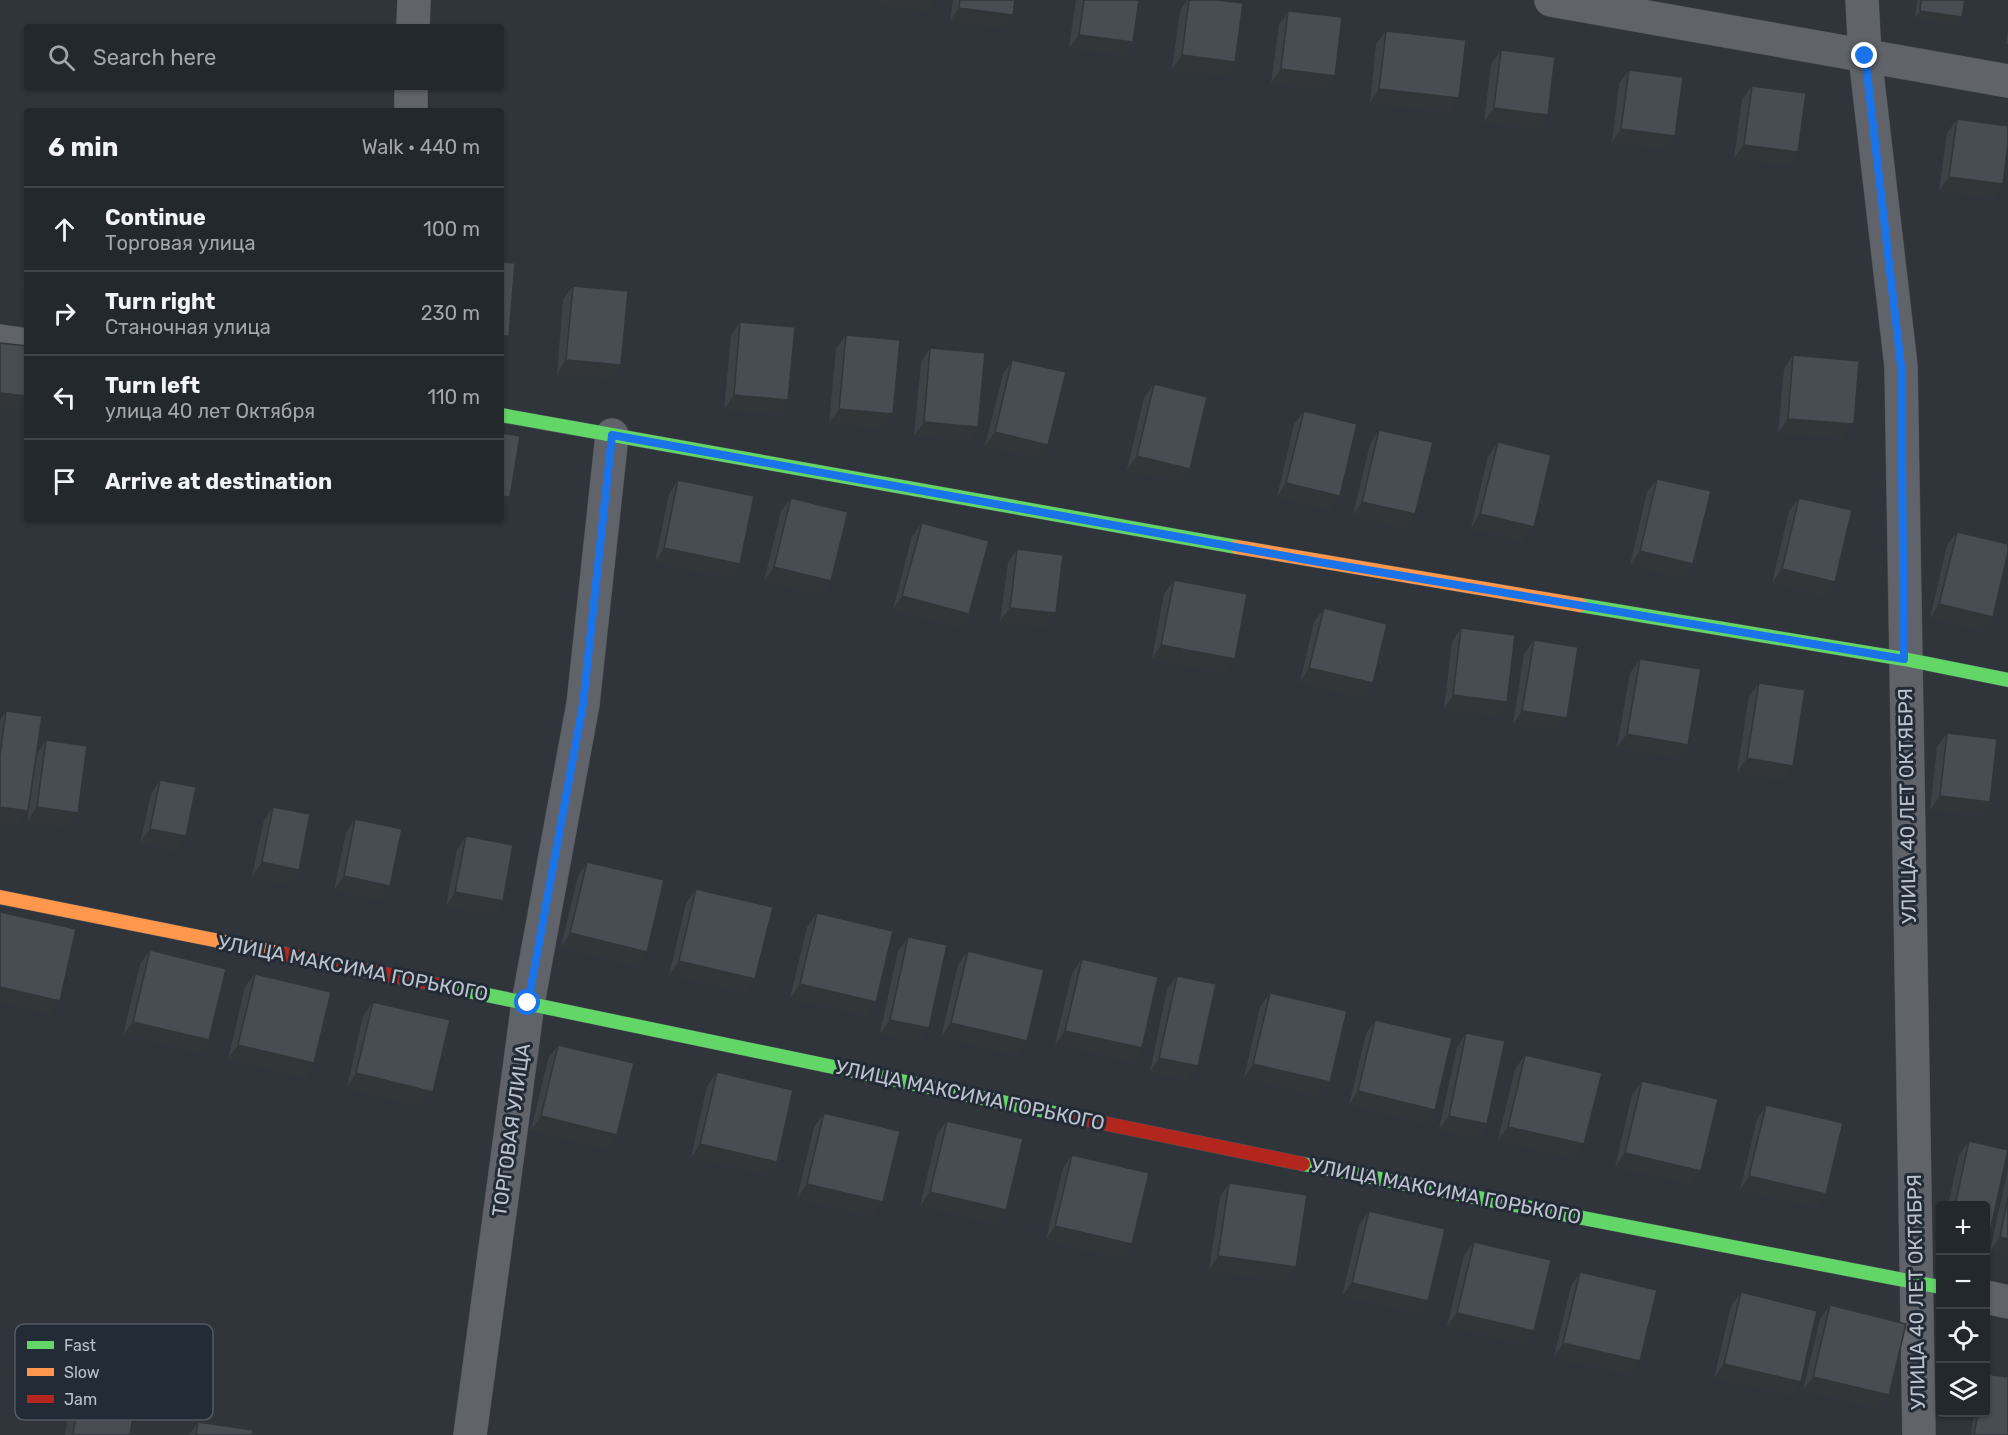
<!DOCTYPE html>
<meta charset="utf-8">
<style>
:root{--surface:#23282c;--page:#2b3034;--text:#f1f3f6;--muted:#a3a6a9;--line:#404448}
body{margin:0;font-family:Rubik,sans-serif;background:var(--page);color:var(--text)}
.controls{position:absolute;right:18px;bottom:18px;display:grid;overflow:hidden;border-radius:6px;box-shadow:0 2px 4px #0004}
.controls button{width:54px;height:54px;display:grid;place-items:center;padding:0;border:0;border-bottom:2px solid var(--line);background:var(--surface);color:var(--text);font:30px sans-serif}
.stop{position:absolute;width:18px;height:18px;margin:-14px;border:4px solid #1a73e8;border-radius:50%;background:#fff}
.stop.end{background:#1a73e8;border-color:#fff;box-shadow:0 2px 6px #0008}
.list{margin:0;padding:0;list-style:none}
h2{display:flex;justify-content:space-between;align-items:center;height:78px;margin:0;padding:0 24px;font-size:26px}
h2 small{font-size:20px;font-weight:400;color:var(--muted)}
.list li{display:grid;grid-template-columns:39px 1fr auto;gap:18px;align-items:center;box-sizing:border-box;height:84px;padding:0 24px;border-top:2px solid var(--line)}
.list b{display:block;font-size:22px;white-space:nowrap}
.list p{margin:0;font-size:20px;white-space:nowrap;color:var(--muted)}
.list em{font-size:20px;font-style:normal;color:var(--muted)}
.icon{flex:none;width:33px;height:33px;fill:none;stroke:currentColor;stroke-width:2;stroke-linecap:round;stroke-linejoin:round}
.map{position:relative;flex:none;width:2008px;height:1435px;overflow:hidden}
.search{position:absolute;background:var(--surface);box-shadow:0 2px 4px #0004;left:24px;top:24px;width:480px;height:66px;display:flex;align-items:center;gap:15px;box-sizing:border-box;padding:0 21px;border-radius:6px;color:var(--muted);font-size:22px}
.panel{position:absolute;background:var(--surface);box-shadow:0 2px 4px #0004;left:24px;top:108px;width:480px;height:414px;border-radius:6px}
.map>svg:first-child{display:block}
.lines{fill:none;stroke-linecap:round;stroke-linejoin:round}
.street-casing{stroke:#4d5156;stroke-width:34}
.fast-casing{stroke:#4d5156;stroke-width:15}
.slow-casing{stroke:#4d5156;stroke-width:15}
.jam-casing{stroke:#4d5156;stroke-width:15}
.street{stroke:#60646a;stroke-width:33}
.fast{stroke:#63d668;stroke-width:14}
.slow{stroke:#ff974d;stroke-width:14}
.jam{stroke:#b3261e;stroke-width:14}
.wall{fill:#3d4247}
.shaded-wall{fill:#323639}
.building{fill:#474d52;stroke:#323639;stroke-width:1.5}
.route{stroke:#1a73e8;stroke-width:8}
.labels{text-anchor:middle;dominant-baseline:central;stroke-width:6;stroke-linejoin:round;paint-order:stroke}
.street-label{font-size:20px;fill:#bbc2cb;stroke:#232c36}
.key{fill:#232c36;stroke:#515963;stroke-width:1.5}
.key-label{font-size:16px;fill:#bbc2cb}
</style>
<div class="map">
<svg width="2008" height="1435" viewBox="0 0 2008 1435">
<rect width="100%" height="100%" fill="#2f353b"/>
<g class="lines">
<g class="street-casing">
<path id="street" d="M1551,0l457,81
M1862,0l3,56 36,310 18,1069
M413,27l1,-27
M411,111v-24
M0,341l27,4
M1986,1297l22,5
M470,1435l58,-432 55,-299 29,-269"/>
</g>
<g class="fast-casing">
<path id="fast" d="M501,415l736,132
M1580,605l324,54 104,21
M439,985l620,129
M1303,1164l637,123"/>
</g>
<g class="slow-casing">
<path id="slow" d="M1237,547l343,58
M0,897l284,57"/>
</g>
<g class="jam-casing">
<path id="jam" d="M284,954l155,31
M1059,1114l244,50"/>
</g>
<use href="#street" class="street"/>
<use href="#fast" class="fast"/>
<use href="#slow" class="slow"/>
<use href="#jam" class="jam"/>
</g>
<path class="wall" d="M953,0h62l-11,28 -54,-7z
M1076,0h63l-6,42 -10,13 -54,-7z
M1187,0h29l10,76 -54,-7 8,-58z
M1917,0h48l-3,17 -4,7 -43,-6z
M1288,11l47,65 -10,14 -54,-7 8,-58z
M2008,30v14h-2z
M1386,31l73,67 -10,14 -79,-9 6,-59z
M1501,50l47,65 -10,14 -54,-7 7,-58z
M1629,70l46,66 -10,13 -53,-7 7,-58z
M1752,86l46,66 -10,13 -54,-7 8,-58z
M1957,119l46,65 -10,14 -54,-7 8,-58z
M27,244v45l-4,-1z
M573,286l38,92 -54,-4 6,-74z
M740,322l48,78 -9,14 -55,-5 7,-73z
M846,335l38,93 -55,-5 7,-74z
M930,348l48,79 -9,13 -55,-5 7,-73z
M1793,355l51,83 -66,-5 6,-64z
M1012,360l27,98 -54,-12 18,-72z
M1154,384l26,99 -53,-13 17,-72z
M1304,411l26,99 -53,-13 17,-73z
M1379,430l27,98 -53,-13 17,-71z
M1498,442l26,99 -53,-13 17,-72z
M1657,479l26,98 -53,-12 17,-73z
M678,480l62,84 -10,14 -75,-16 14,-68z
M791,498l40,83 -10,14 -57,-14 17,-70z
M1799,498l26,98 -53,-13 17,-72z
M922,523l47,91 -9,14 -67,-18 19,-74z
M1957,532l26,98 -53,-12 17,-73z
M1017,549l29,78 -46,-6 8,-58z
M1174,580l51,93 -73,-14 12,-65z
M1324,608l49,75 -10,14 -63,-15 14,-60z
M1461,628l46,74 -10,14 -53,-7 8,-67z
M1534,640l23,91 -44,-7 11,-70z
M1640,659l48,86 -10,13 -61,-11 13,-74z
M1759,683l25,96 -47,-7 12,-76z
M6,711l12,114 -18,-3v-102z
M1947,733l43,69 -10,13 -50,-5 7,-63z
M46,740l22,87 -41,-6 10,-67z
M160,780l17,70 -37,-7 11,-49z
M273,807l26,63 -10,14 -37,-8 12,-56z
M355,819l35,67 -9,14 -47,-10 12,-57z
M466,836l37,65 -10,14 -47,-9 11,-56z
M587,862l50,104 -76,-19 17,-71z
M696,889l59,90 -9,13 -77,-17 17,-72z
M817,913l59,89 -9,14 -77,-18 17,-71z
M908,937l21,91 -10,14 -39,-9 18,-82z
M150,950l59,90 -9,13 -77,-18 17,-71z
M968,951l59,90 -10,14 -76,-18 17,-72z
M1082,959l60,89 -10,14 -77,-18 17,-71z
M255,974l59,89 -9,14 -77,-18 17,-72z
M1177,976l11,104 -38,-8 17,-83z
M1270,993l50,103 -76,-18 16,-71z
M373,1002l50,104 -76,-19 16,-71z
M1375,1020l51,104 -77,-19 17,-71z
M1466,1033l21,91 -9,14 -39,-9 18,-82z
M558,1045l50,104 -77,-19 17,-71z
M1525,1055l50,103 -77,-18 17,-71z
M717,1072l60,90 -10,13 -76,-17 16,-72z
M1642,1081l50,103 -77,-17 17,-72z
M1766,1105l60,89 -9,13 -77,-17 17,-71z
M824,1113l49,103 -76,-18 17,-71z
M947,1121l50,103 -77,-18 17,-72z
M1969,1141l39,9 -18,82 -4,6v-32h-38l11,-51z
M1072,1155l60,89 -10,14 -76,-18 17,-72z
M2008,1168v87l-18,-4z
M1229,1183l57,98 -77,-11 11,-73z
M1369,1211l50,103 -77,-18 17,-71z
M1474,1242l50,103 -77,-19 17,-71z
M1580,1272l50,103 -76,-18 17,-71z
M1741,1292l60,90 -10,13 -77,-17 17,-72z
M1830,1305l50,103 -77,-18 17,-71z
M82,1373l48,62h-65l8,-48z
M1974,1413h12l22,22h-37z
M198,1422l54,13h-63z"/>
<path class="shaded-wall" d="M877,0h58l-8,12 -54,-7z
M959,8l54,7 -9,13 -54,-7z
M1920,11l42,6 -4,7 -43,-6z
M1079,35l54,7 -10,13 -54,-7z
M1182,55l53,7 -9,14 -54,-7z
M1281,69l54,7 -10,14 -54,-7z
M1379,89l80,9 -10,14 -79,-9z
M1494,108l54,7 -10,14 -54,-7z
M1621,129l54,7 -10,13 -53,-7z
M1744,145l54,7 -10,13 -54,-7z
M1949,177l54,7 -10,14 -54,-7z
M27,282v7l-4,-1z
M501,336h8l-8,11z
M566,360l55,5 -10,13 -54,-4z
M0,393l27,3v15l-27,-3z
M734,395l54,5 -9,14 -55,-5z
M839,409l54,5 -9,14 -55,-5z
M1788,419l66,5 -10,14 -66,-5z
M924,422l54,5 -9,13 -55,-5z
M995,432l53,13 -9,13 -54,-12z
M1137,456l53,13 -10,14 -53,-13z
M1286,483l54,13 -10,14 -53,-13z
M501,496l9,1 -9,13z
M1362,502l53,12 -9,14 -53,-13z
M1480,514l54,13 -10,14 -53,-13z
M664,548l76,16 -10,14 -75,-16z
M1640,551l53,13 -10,13 -53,-12z
M774,567l57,14 -10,14 -57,-14z
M1782,569l53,13 -10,14 -53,-13z
M902,596l67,18 -9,14 -67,-18z
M1939,604l54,13 -10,13 -53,-12z
M1010,608l46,5 -10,14 -46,-6z
M1161,645l74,14 -10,14 -73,-14z
M1309,668l64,15 -10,14 -63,-15z
M1453,695l54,7 -10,14 -53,-7z
M1522,711l45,7 -10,13 -44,-7z
M1627,734l61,11 -10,13 -61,-11z
M1747,758l46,8 -9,13 -47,-7z
M1940,796l50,6 -10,13 -50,-5z
M0,807l28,4 -10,14 -18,-3z
M37,807l41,6 -10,14 -41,-6z
M150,829l36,7 -9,14 -37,-7z
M262,862l37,8 -10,14 -37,-8z
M344,876l46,10 -9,14 -47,-10z
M455,892l48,9 -10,14 -47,-9z
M570,933l77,19 -10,14 -76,-19z
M679,961l76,18 -9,13 -77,-17z
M800,984l76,18 -9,14 -77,-18z
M0,987l60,14 -10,14 -50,-12z
M890,1020l39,8 -10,14 -39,-9z
M133,1022l76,18 -9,13 -77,-18z
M951,1023l76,18 -10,14 -76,-18z
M1065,1031l77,17 -10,14 -77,-18z
M238,1045l76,18 -9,14 -77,-18z
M1159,1058l39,8 -10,14 -38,-8z
M1253,1064l77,18 -10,14 -76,-18z
M356,1073l77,19 -10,14 -76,-19z
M1358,1091l77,19 -9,14 -77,-19z
M541,1116l76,19 -9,14 -77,-19z
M1449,1116l38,8 -9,14 -39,-9z
M1508,1127l76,17 -9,14 -77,-18z
M700,1144l77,18 -10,13 -76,-17z
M1625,1153l76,18 -9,13 -77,-17z
M1749,1176l77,18 -9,13 -77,-17z
M807,1184l76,18 -10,14 -76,-18z
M930,1192l76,18 -9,14 -77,-18z
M1055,1226l77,18 -10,14 -76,-18z
M1986,1231l4,1 -4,6z
M2000,1237l8,2v16l-18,-4z
M1218,1256l78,11 -10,14 -77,-11z
M1352,1283l76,18 -9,13 -77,-18z
M1457,1313l77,18 -10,14 -77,-19z
M1563,1343l77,18 -10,14 -76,-18z
M1724,1364l77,18 -10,13 -77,-17z
M1813,1377l76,18 -9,13 -77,-18z"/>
<path class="building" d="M960,0h55l-2,15 -54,-7z
M1084,0h55l-6,42 -54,-7z
M1189,0h27l27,3 -8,59 -53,-7z
M1921,0h44l-3,17 -42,-6z
M1288,11l54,6 -7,59 -54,-7z
M1386,31l80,9 -7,58 -80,-9z
M1501,50l54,7 -7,58 -54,-7z
M1629,70l54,7 -8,59 -54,-7z
M1752,86l54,7 -8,59 -54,-7z
M1957,119l51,7v17l-5,41 -54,-7z
M501,262l14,1 -6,73h-8z
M573,286l55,5 -7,74 -55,-5z
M740,322l55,5 -7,73 -54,-5z
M846,335l54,5 -7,74 -54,-5z
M0,343l27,3v50l-27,-3z
M930,348l55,5 -7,74 -54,-5z
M1793,355l66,6 -5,63 -66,-5z
M1012,360l54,12 -18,73 -53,-13z
M1154,384l53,13 -17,72 -53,-13z
M1304,411l53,13 -17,72 -54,-13z
M1379,430l54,12 -18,72 -53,-12z
M501,433l19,3 -10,61 -9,-1z
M1498,442l53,13 -17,72 -54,-13z
M1657,479l54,12 -18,73 -53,-13z
M678,480l76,16 -14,68 -76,-16z
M791,498l57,14 -17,69 -57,-14z
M1799,498l53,12 -17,72 -53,-13z
M922,523l67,18 -20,73 -67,-18z
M1957,532l51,12v8l-15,65 -54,-13z
M1017,549l46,6 -7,58 -46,-5z
M1174,580l73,14 -12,65 -74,-14z
M1324,608l63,16 -14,59 -64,-15z
M1461,628l54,7 -8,67 -54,-7z
M1534,640l44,7 -11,71 -45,-7z
M1640,659l61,10 -13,76 -61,-11z
M1759,683l46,7 -12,76 -46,-8z
M6,711l36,5 -14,95 -28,-4v-52z
M1947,733l50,6 -7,63 -50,-6z
M46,740l41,6 -9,67 -41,-6z
M160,780l36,7 -10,49 -36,-7z
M273,807l37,7 -11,56 -37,-8z
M355,819l47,10 -12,57 -46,-10z
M466,836l47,9 -10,56 -48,-9z
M587,862l77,18 -17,72 -77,-19z
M696,889l77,18 -18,72 -76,-18z
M0,912l76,17 -16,72 -60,-14z
M817,913l76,18 -17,71 -76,-18z
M908,937l39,8 -18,83 -39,-8z
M150,950l76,19 -17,71 -76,-18z
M968,951l76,19 -17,71 -76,-18z
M1082,959l76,18 -16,71 -77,-17z
M255,974l76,18 -17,71 -76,-18z
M1177,976l39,8 -18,82 -39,-8z
M1270,993l77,18 -17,71 -77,-18z
M373,1002l77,18 -17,72 -77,-19z
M1375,1020l77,18 -17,72 -77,-19z
M1466,1033l39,8 -18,83 -38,-8z
M558,1045l76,18 -17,72 -76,-19z
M1525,1055l77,18 -18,71 -76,-17z
M717,1072l76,18 -16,72 -77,-18z
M1642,1081l76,18 -17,72 -76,-18z
M1766,1105l77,18 -17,71 -77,-18z
M824,1113l76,18 -17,71 -76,-18z
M947,1121l76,18 -17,71 -76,-18z
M1969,1141l39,9 -18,82 -4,-1v-25h-31z
M1072,1155l77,18 -17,71 -77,-18z
M1229,1183l78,12 -11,72 -78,-11z
M2008,1197v42l-8,-2z
M1369,1211l76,18 -17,72 -76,-18z
M1474,1242l77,18 -17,71 -77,-18z
M1580,1272l77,18 -17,71 -77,-18z
M1741,1292l76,19 -16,71 -77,-18z
M1830,1305l76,19 -17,71 -76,-18z
M82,1373l56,9 -8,53h-57z
M1986,1374l22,3v58h-34l4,-22h8z
M198,1422l55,8 -1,5h-56z"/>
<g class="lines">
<path class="route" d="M528,1003l55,-299 29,-269 701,126 591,98 -3,-293 -36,-310"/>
</g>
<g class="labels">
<g class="street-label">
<text transform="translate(1907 806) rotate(-91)">УЛИЦА 40 ЛЕТ ОКТЯБРЯ</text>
<text transform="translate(353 968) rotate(11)">УЛИЦА МАКСИМА ГОРЬКОГО</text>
<text transform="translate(970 1095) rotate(12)">УЛИЦА МАКСИМА ГОРЬКОГО</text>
<text transform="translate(511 1130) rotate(-82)">ТОРГОВАЯ УЛИЦА</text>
<text transform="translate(1446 1191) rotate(11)">УЛИЦА МАКСИМА ГОРЬКОГО</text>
<text transform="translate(1916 1292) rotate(-91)">УЛИЦА 40 ЛЕТ ОКТЯБРЯ</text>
</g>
</g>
<rect x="15" y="1324" width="198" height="96" rx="9" class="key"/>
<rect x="27" y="1341" width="27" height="8" fill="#63d668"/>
<rect x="27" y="1368" width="27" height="8" fill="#ff974d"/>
<rect x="27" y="1395" width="27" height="8" fill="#b3261e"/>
<g class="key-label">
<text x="64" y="1351">Fast</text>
<text x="64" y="1378">Slow</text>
<text x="64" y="1405">Jam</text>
</g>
</svg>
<div class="controls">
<button>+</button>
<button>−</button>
<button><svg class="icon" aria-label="locate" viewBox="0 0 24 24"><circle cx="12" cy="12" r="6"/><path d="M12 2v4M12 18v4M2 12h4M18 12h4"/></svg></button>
<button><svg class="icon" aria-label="layers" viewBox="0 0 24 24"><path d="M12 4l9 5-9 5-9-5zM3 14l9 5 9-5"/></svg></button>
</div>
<div class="stop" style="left:528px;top:1003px"></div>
<div class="stop end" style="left:1865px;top:56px"></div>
<div class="search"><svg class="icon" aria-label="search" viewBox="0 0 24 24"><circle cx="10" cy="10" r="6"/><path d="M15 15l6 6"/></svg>Search here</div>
<section class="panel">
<h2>6 min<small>Walk · 440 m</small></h2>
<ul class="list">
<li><svg class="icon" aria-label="ahead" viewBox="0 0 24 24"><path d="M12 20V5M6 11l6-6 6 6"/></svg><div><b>Continue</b><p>Торговая улица</p></div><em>100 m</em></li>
<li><svg class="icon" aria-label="right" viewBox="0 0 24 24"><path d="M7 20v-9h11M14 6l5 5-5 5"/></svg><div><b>Turn right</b><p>Станочная улица</p></div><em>230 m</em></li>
<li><svg class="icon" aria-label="left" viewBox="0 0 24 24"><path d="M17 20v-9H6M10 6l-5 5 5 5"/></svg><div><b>Turn left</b><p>улица 40 лет Октября</p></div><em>110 m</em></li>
<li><svg class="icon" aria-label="arrive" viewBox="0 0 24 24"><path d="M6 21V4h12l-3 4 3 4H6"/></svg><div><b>Arrive at destination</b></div></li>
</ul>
</section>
</div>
